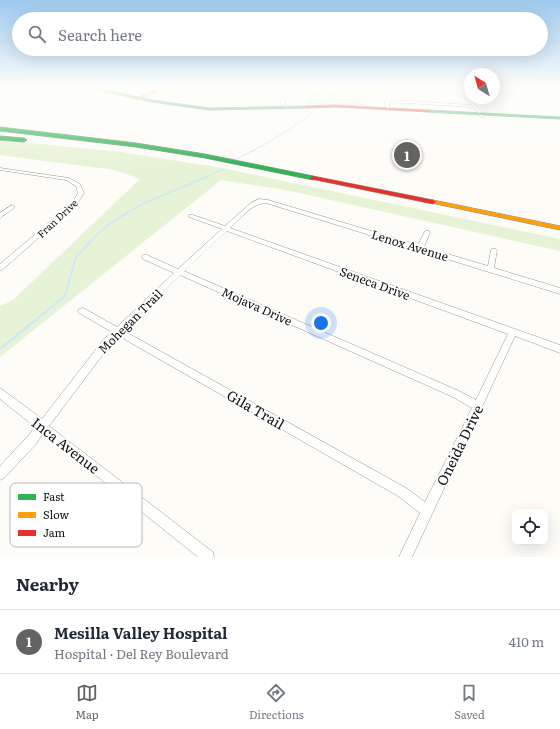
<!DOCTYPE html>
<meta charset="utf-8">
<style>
:root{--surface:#fff;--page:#f2f2f3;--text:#1f2937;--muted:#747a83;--line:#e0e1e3;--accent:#646362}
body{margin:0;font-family:Literata,serif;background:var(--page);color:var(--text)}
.controls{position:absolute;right:12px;bottom:12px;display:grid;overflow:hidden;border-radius:8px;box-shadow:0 4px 16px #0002}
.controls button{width:36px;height:36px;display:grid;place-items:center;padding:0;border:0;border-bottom:1px solid var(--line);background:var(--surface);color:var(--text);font:20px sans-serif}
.compass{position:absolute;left:464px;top:68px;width:36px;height:36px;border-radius:50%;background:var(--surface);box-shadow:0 4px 16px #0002;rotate:323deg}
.you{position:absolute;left:321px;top:323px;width:14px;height:14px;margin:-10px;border:3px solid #fff;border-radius:50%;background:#1a73e8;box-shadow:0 0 0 6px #1a73e833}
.badge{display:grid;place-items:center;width:26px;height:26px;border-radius:50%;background:var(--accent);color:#fff;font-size:13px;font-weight:700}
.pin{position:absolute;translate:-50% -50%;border:2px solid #fff;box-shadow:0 1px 4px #0006}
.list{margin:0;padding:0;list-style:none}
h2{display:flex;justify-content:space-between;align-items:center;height:52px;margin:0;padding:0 16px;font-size:17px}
h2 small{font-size:13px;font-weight:400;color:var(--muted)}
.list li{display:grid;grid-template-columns:26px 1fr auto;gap:12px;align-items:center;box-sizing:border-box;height:64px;padding:0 16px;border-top:1px solid var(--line)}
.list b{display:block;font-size:15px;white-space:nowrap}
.list p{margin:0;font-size:13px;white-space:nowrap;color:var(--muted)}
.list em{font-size:13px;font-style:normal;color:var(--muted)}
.icon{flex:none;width:22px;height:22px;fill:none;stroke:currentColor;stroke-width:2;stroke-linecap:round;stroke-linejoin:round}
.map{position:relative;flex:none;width:560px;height:557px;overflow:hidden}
.search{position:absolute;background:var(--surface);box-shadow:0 4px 16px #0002;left:12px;right:12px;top:12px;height:44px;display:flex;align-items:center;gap:10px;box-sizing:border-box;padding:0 14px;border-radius:22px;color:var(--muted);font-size:15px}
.sheet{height:116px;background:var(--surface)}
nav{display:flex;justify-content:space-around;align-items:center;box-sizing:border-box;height:56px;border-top:1px solid var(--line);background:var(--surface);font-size:11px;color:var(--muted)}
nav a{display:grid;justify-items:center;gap:2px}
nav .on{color:var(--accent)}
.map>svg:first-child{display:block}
.green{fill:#e7f3d7}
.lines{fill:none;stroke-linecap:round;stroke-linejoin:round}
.stream-far3{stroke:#cde8f7;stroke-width:1}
.stream-far2{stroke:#cde8f7;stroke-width:1.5}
.stream-far1{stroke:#cde8f7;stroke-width:2}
.stream{stroke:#cde8f7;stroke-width:2.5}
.street-casing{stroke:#979795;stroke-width:1}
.fast-casing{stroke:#8e8d8b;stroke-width:1}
.slow-casing{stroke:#8e8d8b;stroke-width:1}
.jam-casing{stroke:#8e8d8b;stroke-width:1}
.street{fill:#fffffe;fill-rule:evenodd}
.fast{fill:#30b455;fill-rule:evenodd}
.slow{fill:#ff9f0a;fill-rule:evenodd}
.jam{fill:#e5322d;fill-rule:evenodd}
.labels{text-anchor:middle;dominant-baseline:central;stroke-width:4;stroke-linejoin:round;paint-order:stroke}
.far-street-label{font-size:10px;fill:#111;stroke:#fff}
.street-label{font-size:12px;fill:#111;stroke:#fff}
.near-street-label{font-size:14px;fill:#111;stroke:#fff}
.key{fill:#fff;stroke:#b8b8b8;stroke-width:1}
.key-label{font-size:11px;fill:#111}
</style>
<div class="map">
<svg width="560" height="557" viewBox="0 0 560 557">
<rect width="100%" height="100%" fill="#fdfcf7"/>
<path class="green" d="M317,87h65l-18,18 -57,-1 -1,-3z
M0,140l121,12 96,15 343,72v12l-274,-61 -65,-10 -221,177v-51l13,-6 127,-121 -25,-9 -115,-15z"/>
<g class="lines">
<path class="stream-far3" d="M236,159c35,-16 79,-44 105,-72
M204,178l20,-9"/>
<path class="stream-far2" d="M90,242c29,-33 77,-48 117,-65"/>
<path class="stream-far1" d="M32,323l33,-27 11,-39 15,-16"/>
<path class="stream" d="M0,349l33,-27"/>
<g class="street-casing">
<path id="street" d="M252,87l44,2 2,-1 2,1 -16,11 1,5 5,3 -2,1 -6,-3 -2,-6 13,-9z
M412,87l58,2v2l-57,-3z
M450,90l19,7 14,18v2h-2l-8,-10 -84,-5 1,8 -2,1 -2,-1 -1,-9 8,-9 2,1 -5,7 82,5 -5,-6 -18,-7z
M494,90l31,2 2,1 -2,1 -31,-2z
M0,168l69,10 11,6 4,9 -8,12 -74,65h-2v-6l72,-61 6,-10 -2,-7 -10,-6 -66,-10z
M259,199l9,1 150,45 7,-14h4l1,1 -6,15 64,19 3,-16 1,-1h4l1,1 -3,18 66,20v6l-294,-91c-14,0 -26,16 -36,25l330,117v8l-45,-17 -103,221h-13l21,-44 -22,-17 -279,-160 -9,9 -61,81 164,126 1,5h-16l-155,-124 -7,11 -32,34 -4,2v-14l28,-30 7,-9 -35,-28v-11l3,2 39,29 62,-80 8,-7 -33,-19 -1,-2 1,-2 3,-1 3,1 32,18 57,-54 -31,-14 -1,-2 1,-2h4l31,14 44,-40 -33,-12v-2h4l32,11 26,-23zM227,231l281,103 -32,66 -17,-9 -275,-120zM180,275l273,122 19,11 -47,94 -19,-14 -282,-157z
M12,205l3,2 -1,1 -14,10v-5z"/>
</g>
<g class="fast-casing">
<path id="fast" d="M84,87h10l58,13 57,8 98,-2 2,1 -2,1 -98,2 -57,-8z
M428,110l132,7v2l-134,-7z
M0,127l136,16 69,11 108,22 3,2 -3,2 -108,-22 -69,-11 -136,-16z
M0,136l24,2 3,2 -3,2 -24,-2z"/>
</g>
<g class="slow-casing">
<path id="slow" d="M161,87h6l-29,13 -3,-1z
M433,200l127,26v4l-129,-27 -1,-1z"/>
</g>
<g class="jam-casing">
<path id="jam" d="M336,105l92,5 2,1 -2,1 -92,-5 -29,1 -2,-1 2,-1z
M313,176l120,24 3,2 -3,2 -122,-25 -1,-1z"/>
</g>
<use href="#street" class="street"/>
<use href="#fast" class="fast"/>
<use href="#slow" class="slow"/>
<use href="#jam" class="jam"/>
</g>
<linearGradient id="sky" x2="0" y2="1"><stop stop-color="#9dc9ee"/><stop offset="0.53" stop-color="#fefefb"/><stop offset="1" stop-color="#fefefb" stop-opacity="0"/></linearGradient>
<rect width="560" height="165" fill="url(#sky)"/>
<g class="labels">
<g class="far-street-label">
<text transform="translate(57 218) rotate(-43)">Fran Drive</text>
</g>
<g class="street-label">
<text transform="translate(410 245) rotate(17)">Lenox Avenue</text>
<text transform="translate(375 283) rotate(20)">Seneca Drive</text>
<text transform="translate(257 306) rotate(24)">Mojava Drive</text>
<text transform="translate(130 321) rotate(-45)">Mohegan Trail</text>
</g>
<g class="near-street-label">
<text transform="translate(256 409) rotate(30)">Gila Trail</text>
<text transform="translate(66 445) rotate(38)">Inca Avenue</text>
<text transform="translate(459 445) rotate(-64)">Oneida Drive</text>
</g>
</g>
<rect x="10" y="483" width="132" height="64" rx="6" class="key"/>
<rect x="18" y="494" width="18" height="6" fill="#30b455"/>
<rect x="18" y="512" width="18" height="6" fill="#ff9f0a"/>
<rect x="18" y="530" width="18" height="6" fill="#e5322d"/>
<g class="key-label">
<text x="43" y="501">Fast</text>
<text x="43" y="519">Slow</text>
<text x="43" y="537">Jam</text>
</g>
</svg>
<div class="controls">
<button><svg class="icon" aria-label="locate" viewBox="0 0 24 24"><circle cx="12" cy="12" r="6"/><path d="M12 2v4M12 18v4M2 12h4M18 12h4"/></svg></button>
</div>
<svg class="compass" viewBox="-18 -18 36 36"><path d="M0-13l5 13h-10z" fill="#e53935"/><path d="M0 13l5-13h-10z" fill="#747a83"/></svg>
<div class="you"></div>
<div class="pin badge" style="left:407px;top:155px">1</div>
<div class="search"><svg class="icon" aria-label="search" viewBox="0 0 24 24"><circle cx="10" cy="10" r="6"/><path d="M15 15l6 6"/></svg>Search here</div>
</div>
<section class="sheet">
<h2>Nearby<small></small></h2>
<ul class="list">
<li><span class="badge">1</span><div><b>Mesilla Valley Hospital</b><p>Hospital · Del Rey Boulevard</p></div><em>410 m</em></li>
</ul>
</section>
<nav>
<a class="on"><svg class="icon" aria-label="map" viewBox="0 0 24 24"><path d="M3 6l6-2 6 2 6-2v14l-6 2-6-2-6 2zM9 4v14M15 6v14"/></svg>Map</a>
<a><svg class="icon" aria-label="directions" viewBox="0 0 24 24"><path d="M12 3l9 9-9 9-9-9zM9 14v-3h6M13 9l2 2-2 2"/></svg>Directions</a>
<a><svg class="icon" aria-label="saved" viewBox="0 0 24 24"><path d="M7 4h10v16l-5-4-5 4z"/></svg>Saved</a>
</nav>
